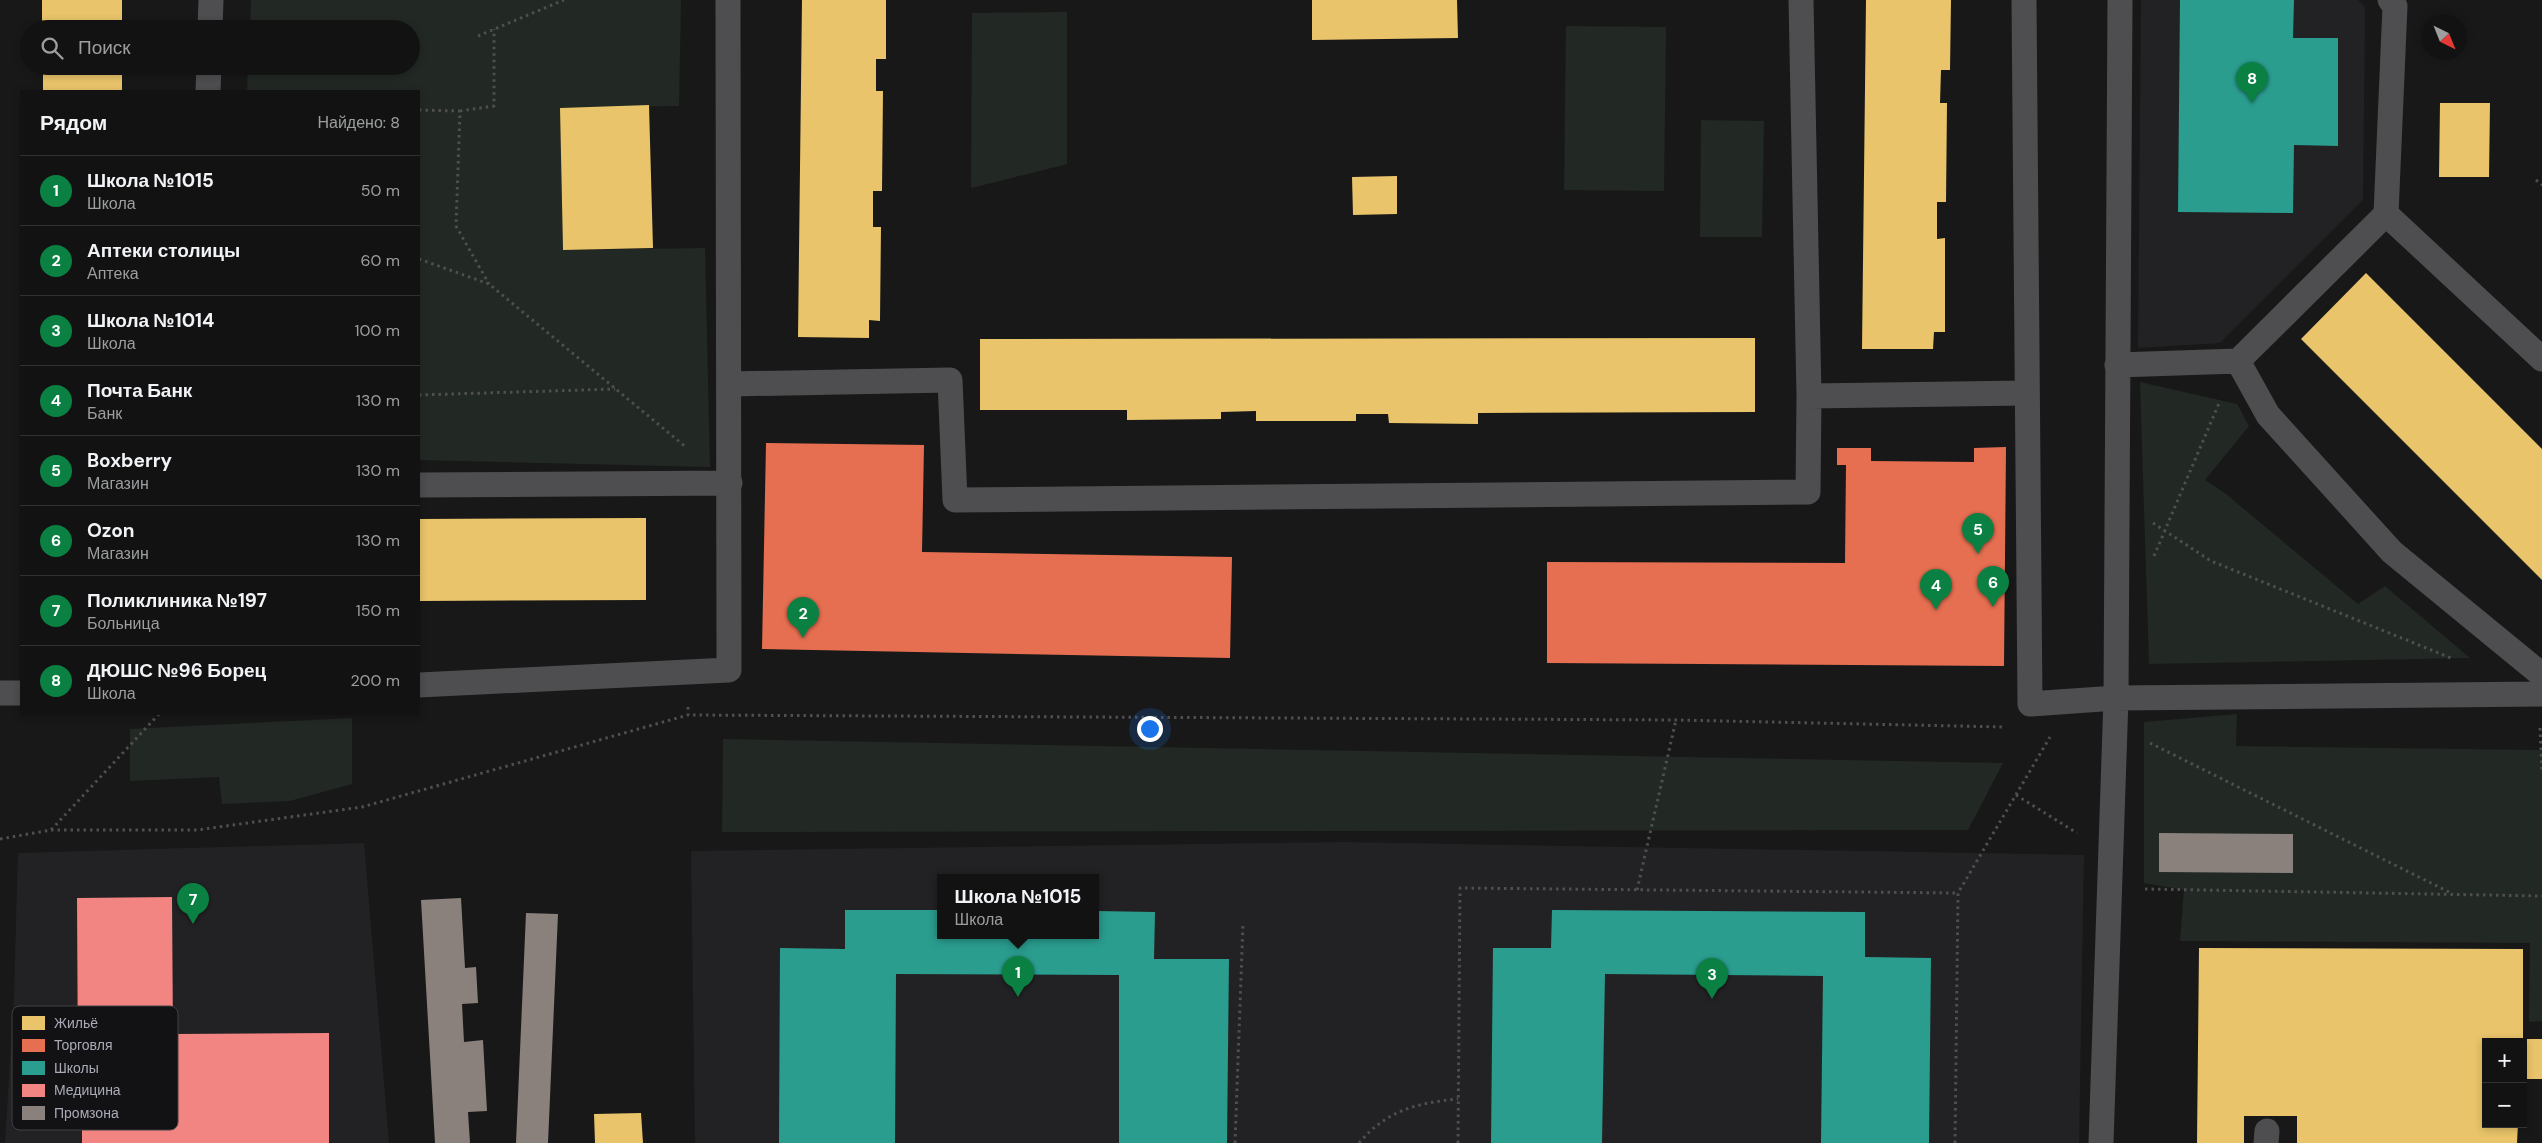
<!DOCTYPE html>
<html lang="ru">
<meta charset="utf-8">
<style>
:root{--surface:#121212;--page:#1f2020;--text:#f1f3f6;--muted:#9c9e9f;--line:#313232;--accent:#0b8043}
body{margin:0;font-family:"DM Sans",sans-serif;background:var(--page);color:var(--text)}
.controls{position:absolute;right:15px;bottom:15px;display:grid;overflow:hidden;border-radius:0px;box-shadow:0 2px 8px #0003}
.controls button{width:45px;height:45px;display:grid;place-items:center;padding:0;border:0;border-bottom:1px solid var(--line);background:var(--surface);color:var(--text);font:25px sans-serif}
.compass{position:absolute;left:2422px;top:15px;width:45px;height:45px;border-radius:50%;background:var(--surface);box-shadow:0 2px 8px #0003;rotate:137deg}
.you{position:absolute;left:1149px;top:728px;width:18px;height:18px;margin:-12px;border:4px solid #fff;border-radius:50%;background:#1a73e8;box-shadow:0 0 0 8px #1a73e833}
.badge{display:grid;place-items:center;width:32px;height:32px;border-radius:50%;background:var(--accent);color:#fff;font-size:16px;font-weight:700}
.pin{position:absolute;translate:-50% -41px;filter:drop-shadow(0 1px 2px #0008)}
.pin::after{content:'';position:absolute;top:26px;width:18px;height:15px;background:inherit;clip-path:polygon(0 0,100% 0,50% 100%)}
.popup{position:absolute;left:937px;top:874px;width:162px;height:65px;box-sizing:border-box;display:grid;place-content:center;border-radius:0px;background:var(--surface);filter:drop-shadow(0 1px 4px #0005);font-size:16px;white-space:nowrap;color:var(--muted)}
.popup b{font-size:19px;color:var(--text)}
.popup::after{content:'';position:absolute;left:50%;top:100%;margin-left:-10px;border:10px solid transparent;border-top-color:var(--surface)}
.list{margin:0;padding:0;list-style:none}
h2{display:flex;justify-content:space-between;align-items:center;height:65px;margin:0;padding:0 20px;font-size:21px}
h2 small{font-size:16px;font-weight:400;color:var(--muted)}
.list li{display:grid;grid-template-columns:32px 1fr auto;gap:15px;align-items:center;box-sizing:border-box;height:70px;padding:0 20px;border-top:1px solid var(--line)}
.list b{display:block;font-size:19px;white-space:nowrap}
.list p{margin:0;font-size:16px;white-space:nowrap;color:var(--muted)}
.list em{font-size:16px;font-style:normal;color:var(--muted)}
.icon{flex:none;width:28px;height:28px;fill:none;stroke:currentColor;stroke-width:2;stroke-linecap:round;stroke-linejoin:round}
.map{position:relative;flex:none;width:2542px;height:1143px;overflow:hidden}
.search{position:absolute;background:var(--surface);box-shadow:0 2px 8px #0003;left:20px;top:20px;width:400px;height:55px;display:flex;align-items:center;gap:12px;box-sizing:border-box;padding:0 18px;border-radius:28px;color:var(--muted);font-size:19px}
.panel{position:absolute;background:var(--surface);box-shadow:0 2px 8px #0003;left:20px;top:90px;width:400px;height:625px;border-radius:0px}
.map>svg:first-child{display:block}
.built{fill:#222224;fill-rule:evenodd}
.green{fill:#222823}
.homes{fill:#e9c46a}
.shops{fill:#e76f51}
.schools{fill:#2a9d8f}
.health{fill:#f28482}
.industry{fill:#8a817c}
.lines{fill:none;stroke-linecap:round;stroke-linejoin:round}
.path{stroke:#4f4f52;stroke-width:3;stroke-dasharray:2.5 4;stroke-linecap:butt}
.lane{stroke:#4e4e51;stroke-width:25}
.key{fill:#121214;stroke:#404045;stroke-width:1}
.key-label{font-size:14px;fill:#aaabb8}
</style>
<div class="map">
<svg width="2542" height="1143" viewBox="0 0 2542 1143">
<rect width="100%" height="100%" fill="#181818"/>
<path class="built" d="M2141,0h217l7,7 -2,193 -143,143 -82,5z
M1345,842l739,13 -5,288h-1384l-4,-292zM940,878h156v58h-156z
M364,843l25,300h-384l9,-149 4,-141z"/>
<path class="green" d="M251,0h430l-2,106 -119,2 3,142 142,-2 5,219 -291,-7v-369h-172l1,-25h163v-37h-161z
M1067,12v152l-96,24 1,-175z
M1566,26l100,1 -2,164 -100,-1z
M1701,120l63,1 -2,116h-62z
M2140,382l97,22 12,22 -44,54 21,14 132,110 27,-18 85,72 -321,6z
M2237,714l-1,32 306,4v271l-13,1 1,-79 -350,-2 4,-51 -40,-7v-161z
M352,718v66l-62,17 -68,3 -3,-27 -89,4v-52z
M723,739l1280,24 -35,67 -1246,2z"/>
<path class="homes" d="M42,0h80v29h-80z
M802,0h84v59h-10v32h7l-1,100h-9v36h8l-1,94 -11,-1v18l-71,-1z
M1312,0h145l1,38 -146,2z
M1866,0h85l-1,70h-9l-1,33h7l-1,99h-9v37l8,-1v94h-11l-1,17h-71z
M43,66h79v25h-79z
M2440,103h50l-1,74h-50z
M649,105l4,143 -90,2 -3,-142z
M1397,176v38l-44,1 -1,-38z
M2366,273l176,176v131l-241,-241z
M1755,338v74l-277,1v11l-89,-1 -1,-9h-32v7h-100v-10l-35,1v7l-94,1v-10h-147v-71z
M646,518v82l-227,1v-82z
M2199,948l324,1v90h19v40h-19v-37h-37v82h32l-1,19h-220v-27h-53v27h-47z
M641,1113l2,30h-48l-1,-29z"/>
<path class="shops" d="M766,443l158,2 -2,107 310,5 -2,101 -468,-9z
M2006,447l-2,219 -457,-3v-101l298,1 1,-98h-9v-17h34v13l103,1v-14z"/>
<path class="schools" d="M2180,0h114l-1,38h45v108l-44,-1 -1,68 -115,-1z
M845,910h95v26h156v-25l59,1 -1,47h75l-2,184h-108v-168l-223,-1 -1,169h-116l1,-195 65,1z
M1552,910l313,2v45l66,1 -2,185h-108l2,-167 -218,-2 -3,169h-111l2,-195h58z"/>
<path class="health" d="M172,897l1,137 156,-1v110h-247v-18h-42v-49h38l-1,-178z"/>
<path class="industry" d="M2159,833l134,1v39l-134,-1z
M461,898l4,70 11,-1 2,36 -16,1 2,38 19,-2 4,71 -19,1 2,31h-35l-14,-243z
M526,913l32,1 -10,229h-32z"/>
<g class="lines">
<path class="path" d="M478,36l86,-36
M419,110l41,1 -4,115 33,58
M460,111l34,-5v-77
M2536,180l6,5
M419,259l70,25 198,164
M419,395l196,-6
M2153,523l58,38 240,97
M2154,556l66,-155
M688,707v8l988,5 328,7
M2540,728l2,42
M2150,743l303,151
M2016,795l61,38
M51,830h146l165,-23 326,-92
M0,839l51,-9 108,-116
M2145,889l397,7
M1637,890l39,-170
M1235,1143l8,-220
M1359,1143c28,-33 58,-40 99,-44
M1458,1143l2,-255 498,5
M1955,1143l3,-250 92,-156"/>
<path class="lane" d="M1801,0l8,396
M2024,0l6,704 86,-6 426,-4
M210,29l1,-29
M208,91l1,-25
M2386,214l156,145
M2238,361l30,54 124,137 150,123
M2117,365l121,-4 148,-147 9,-208 -5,-6
M729,384l221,-4 5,120 853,-8 1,-96 217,-3
M419,485l311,-2
M419,685l310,-15 -1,-670
M0,693h21
M2101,1143l15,-445 4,-698
M2266,1143l1,-12"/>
</g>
<rect x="12" y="1006" width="166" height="124" rx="8" class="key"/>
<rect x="22" y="1016" width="23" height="14" fill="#e9c46a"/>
<rect x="22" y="1039" width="23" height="13" fill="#e76f51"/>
<rect x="22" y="1061" width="23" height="14" fill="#2a9d8f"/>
<rect x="22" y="1084" width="23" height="13" fill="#f28482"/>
<rect x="22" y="1106" width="23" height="14" fill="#8a817c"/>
<g class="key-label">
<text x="54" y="1028">Жильё</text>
<text x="54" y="1050">Торговля</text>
<text x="54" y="1073">Школы</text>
<text x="54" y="1095">Медицина</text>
<text x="54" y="1118">Промзона</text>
</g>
</svg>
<div class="controls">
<button>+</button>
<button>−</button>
</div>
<svg class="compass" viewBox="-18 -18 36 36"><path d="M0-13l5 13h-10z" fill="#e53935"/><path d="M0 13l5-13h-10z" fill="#9c9e9f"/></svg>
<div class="you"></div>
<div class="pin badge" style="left:1018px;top:997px">1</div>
<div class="popup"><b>Школа №1015</b>Школа</div>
<div class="pin badge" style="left:803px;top:638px">2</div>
<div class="pin badge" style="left:1712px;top:999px">3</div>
<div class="pin badge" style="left:1936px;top:610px">4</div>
<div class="pin badge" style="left:1978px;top:554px">5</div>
<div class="pin badge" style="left:1993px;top:607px">6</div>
<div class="pin badge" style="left:193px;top:924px">7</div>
<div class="pin badge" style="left:2252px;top:103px">8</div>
<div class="search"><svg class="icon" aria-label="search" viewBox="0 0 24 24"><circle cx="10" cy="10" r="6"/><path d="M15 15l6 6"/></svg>Поиск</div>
<section class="panel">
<h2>Рядом<small>Найдено: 8</small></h2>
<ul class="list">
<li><span class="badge">1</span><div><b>Школа №1015</b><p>Школа</p></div><em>50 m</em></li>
<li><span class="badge">2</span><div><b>Аптеки столицы</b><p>Аптека</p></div><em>60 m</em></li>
<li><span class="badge">3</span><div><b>Школа №1014</b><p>Школа</p></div><em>100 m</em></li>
<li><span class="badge">4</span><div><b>Почта Банк</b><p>Банк</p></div><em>130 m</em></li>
<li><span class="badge">5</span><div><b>Boxberry</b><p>Магазин</p></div><em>130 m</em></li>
<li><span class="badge">6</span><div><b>Ozon</b><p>Магазин</p></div><em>130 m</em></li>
<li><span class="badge">7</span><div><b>Поликлиника №197</b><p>Больница</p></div><em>150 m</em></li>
<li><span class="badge">8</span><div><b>ДЮШС №96 Борец</b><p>Школа</p></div><em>200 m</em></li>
</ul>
</section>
</div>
